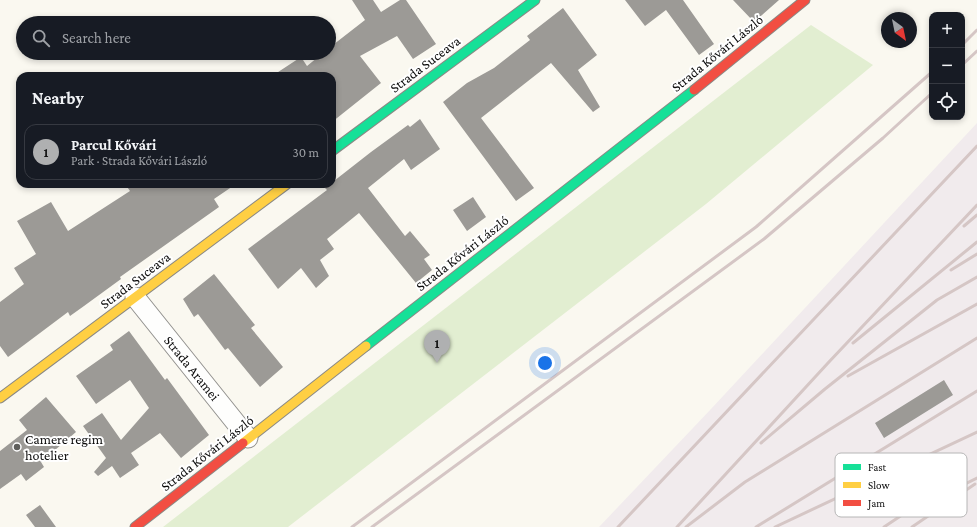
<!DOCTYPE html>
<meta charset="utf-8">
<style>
:root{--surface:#171b24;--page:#20242c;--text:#f1f3f6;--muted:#9ea1a6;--line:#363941;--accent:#afb0b1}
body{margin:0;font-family:"Crimson Pro",serif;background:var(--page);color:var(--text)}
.controls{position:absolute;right:12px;top:12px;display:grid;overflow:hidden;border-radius:8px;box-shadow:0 2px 6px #0003}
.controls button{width:36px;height:36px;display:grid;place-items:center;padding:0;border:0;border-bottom:1px solid var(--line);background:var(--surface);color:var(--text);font:20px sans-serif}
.compass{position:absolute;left:881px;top:12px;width:36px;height:36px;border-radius:50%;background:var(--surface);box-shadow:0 2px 6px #0003;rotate:147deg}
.you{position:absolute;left:545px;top:363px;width:14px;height:14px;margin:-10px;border:3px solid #fff;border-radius:50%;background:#1a73e8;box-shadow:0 0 0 6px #1a73e833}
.badge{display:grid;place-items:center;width:26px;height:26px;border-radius:50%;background:var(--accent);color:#111;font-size:13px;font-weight:700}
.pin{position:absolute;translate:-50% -33px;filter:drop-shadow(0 1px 2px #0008)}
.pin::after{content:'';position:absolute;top:21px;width:14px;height:12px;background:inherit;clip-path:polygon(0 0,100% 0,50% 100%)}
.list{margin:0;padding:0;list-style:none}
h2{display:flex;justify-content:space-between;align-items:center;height:52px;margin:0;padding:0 16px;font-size:17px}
h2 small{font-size:13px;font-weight:400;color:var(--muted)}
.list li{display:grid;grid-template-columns:26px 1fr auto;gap:12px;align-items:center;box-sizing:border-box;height:56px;margin:0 8px 8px;padding:0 8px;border:1px solid var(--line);border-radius:12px}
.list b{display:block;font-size:15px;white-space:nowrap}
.list p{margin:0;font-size:13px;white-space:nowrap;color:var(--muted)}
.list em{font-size:13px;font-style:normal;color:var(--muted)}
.icon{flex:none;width:22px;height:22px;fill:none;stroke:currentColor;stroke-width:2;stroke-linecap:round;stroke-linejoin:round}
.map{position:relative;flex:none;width:977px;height:527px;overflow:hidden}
.search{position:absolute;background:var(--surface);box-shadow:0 2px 6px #0003;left:16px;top:16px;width:320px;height:44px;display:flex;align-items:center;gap:10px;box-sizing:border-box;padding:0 14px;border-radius:22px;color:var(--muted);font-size:15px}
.panel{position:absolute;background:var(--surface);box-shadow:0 2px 6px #0003;left:16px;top:72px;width:320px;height:116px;border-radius:12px}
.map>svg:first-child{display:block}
.industrial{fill:#f1ebed}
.green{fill:#e2eed1}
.building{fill:#9c9a96}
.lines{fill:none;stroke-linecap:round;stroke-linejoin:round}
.street-casing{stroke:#93928f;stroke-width:21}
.fast-casing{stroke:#8a8985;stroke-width:11}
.slow-casing{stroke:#8a8985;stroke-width:11}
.jam-casing{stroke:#8a8985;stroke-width:11}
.street{stroke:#fefefd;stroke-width:19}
.fast{stroke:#16e098;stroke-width:9}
.slow{stroke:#ffcf43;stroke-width:9}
.jam{stroke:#f24e42;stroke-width:9}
.rail{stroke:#d5c6c5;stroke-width:3}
.poi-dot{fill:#5f5f5c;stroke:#fff;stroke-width:1.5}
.labels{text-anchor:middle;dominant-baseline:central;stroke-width:4;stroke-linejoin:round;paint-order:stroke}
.street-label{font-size:14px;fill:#0c0c0c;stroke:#fff}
.poi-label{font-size:14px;fill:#0c0c0c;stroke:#fff;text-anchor:start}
.key{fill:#fff;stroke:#b6b6b6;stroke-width:1}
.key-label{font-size:11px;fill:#0c0c0c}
</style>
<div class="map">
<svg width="977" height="527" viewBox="0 0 977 527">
<rect width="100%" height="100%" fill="#faf8f0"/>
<path class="industrial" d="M977,123v404h-378l112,-118z"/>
<path class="green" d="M811,25l62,40 -167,139 -418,323h-125z"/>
<path class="building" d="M352,0h21l8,12 19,-12h6l30,44 -23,15 -16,-23 -37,20 21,27 -49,39v-46h-60l29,-19 6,9 16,-13h6v-5l36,-28z
M625,0h58l31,44 -15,11 -33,-45 -21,16z
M733,0h46l-25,22z
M563,8l34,47 -19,15 22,37 -7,5 -42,-49 -70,55 53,70 -18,13 -73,-99 24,-19 27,-15 36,-28 -3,-4z
M420,119l20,30 -29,21 -7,-11 -36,29 37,48 5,-5 20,24 -6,4 8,11 -16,13 -57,-70 -32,26 7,10 -14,11 9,16 -13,12 -15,-20 -23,21 -30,-40 79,-59 -2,-2 46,-36 37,-27 2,2z
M125,184h111l-22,15 5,8 -99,70 1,2 -37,27 -14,10 -2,-4 -60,45 -8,-11v-44l24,-18 -10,-16 22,-14 -19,-33 34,-19 17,29 62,-40z
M473,197l13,20 -19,14 -14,-21z
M214,274l41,51 -4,3 32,39 -23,20 -32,-39 -3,2 -27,-36 -4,3 -11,-18z
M129,331l36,49 2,-2 42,57 -28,23 -21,-25 -29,20 8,12 -19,13 -8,-12 -14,10 -4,-4 12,-14 -23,-32 19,-13 19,27 28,-32 -19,-28 -34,24 -20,-28 37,-26 -3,-5z
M944,380l9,15 -69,43 -9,-15z
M46,397l30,35 -35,30 3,5 -18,14 -5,-7 -21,15v-38l27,-21 -8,-10z
M40,505l16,22h-21l-9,-12z"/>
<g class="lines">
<g class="street-casing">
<path id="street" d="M135,297l113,141"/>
</g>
<g class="fast-casing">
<path id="fast" d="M332,151l203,-151
M366,346l328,-256"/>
</g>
<g class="slow-casing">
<path id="slow" d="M0,398l287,-214
M243,443l123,-97"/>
</g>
<g class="jam-casing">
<path id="jam" d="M694,90l111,-90
M135,527l108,-84"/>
</g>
<use href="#street" class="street"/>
<use href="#fast" class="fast"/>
<use href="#slow" class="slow"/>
<use href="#jam" class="jam"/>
<path class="rail" d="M962,45l15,-15
M962,65l15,-14
M964,226l13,-11
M951,270l26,-16
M853,343l124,-101
M848,376l129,-72
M761,443l64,-54 112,-89 40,-23
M352,527l404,-300 176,-155
M372,527l392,-288 119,-101 49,-45
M618,527l359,-381
M677,527l151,-164 149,-158
M686,527l59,-45 232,-144
M756,527l221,-136
M775,527l202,-95
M884,527l18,-12 75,-37
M912,527l63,-43"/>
</g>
<circle class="poi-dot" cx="17" cy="447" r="4"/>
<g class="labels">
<g class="street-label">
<text transform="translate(717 53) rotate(-39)">Strada Kővári László</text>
<text transform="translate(425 64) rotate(-37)">Strada Suceava</text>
<text transform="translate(462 253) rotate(-38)">Strada Kővári László</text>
<text transform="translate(135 280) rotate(-37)">Strada Suceava</text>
<text transform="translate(192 368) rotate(51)">Strada Aramei</text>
<text transform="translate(207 453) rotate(-38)">Strada Kővári László</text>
</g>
<g class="poi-label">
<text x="25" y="439">Camere regim<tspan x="25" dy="16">hotelier</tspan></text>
</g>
</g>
<rect x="835" y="453" width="132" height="64" rx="6" class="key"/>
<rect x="843" y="464" width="18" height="6" fill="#16e098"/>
<rect x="843" y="482" width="18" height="6" fill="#ffcf43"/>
<rect x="843" y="500" width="18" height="6" fill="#f24e42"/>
<g class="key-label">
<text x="868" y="471">Fast</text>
<text x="868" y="489">Slow</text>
<text x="868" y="507">Jam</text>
</g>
</svg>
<div class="controls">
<button>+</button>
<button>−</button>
<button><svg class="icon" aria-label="locate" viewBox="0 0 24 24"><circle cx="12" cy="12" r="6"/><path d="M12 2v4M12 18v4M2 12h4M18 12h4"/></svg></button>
</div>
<svg class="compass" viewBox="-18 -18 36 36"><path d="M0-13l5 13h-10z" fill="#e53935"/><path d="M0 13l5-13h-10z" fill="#9ea1a6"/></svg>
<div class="you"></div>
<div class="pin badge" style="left:437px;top:363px">1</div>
<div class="search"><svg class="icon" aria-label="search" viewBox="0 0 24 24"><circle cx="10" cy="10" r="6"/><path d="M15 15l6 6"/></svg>Search here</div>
<section class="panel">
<h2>Nearby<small></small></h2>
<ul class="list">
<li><span class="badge">1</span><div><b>Parcul Kővári</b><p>Park · Strada Kővári László</p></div><em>30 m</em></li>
</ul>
</section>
</div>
